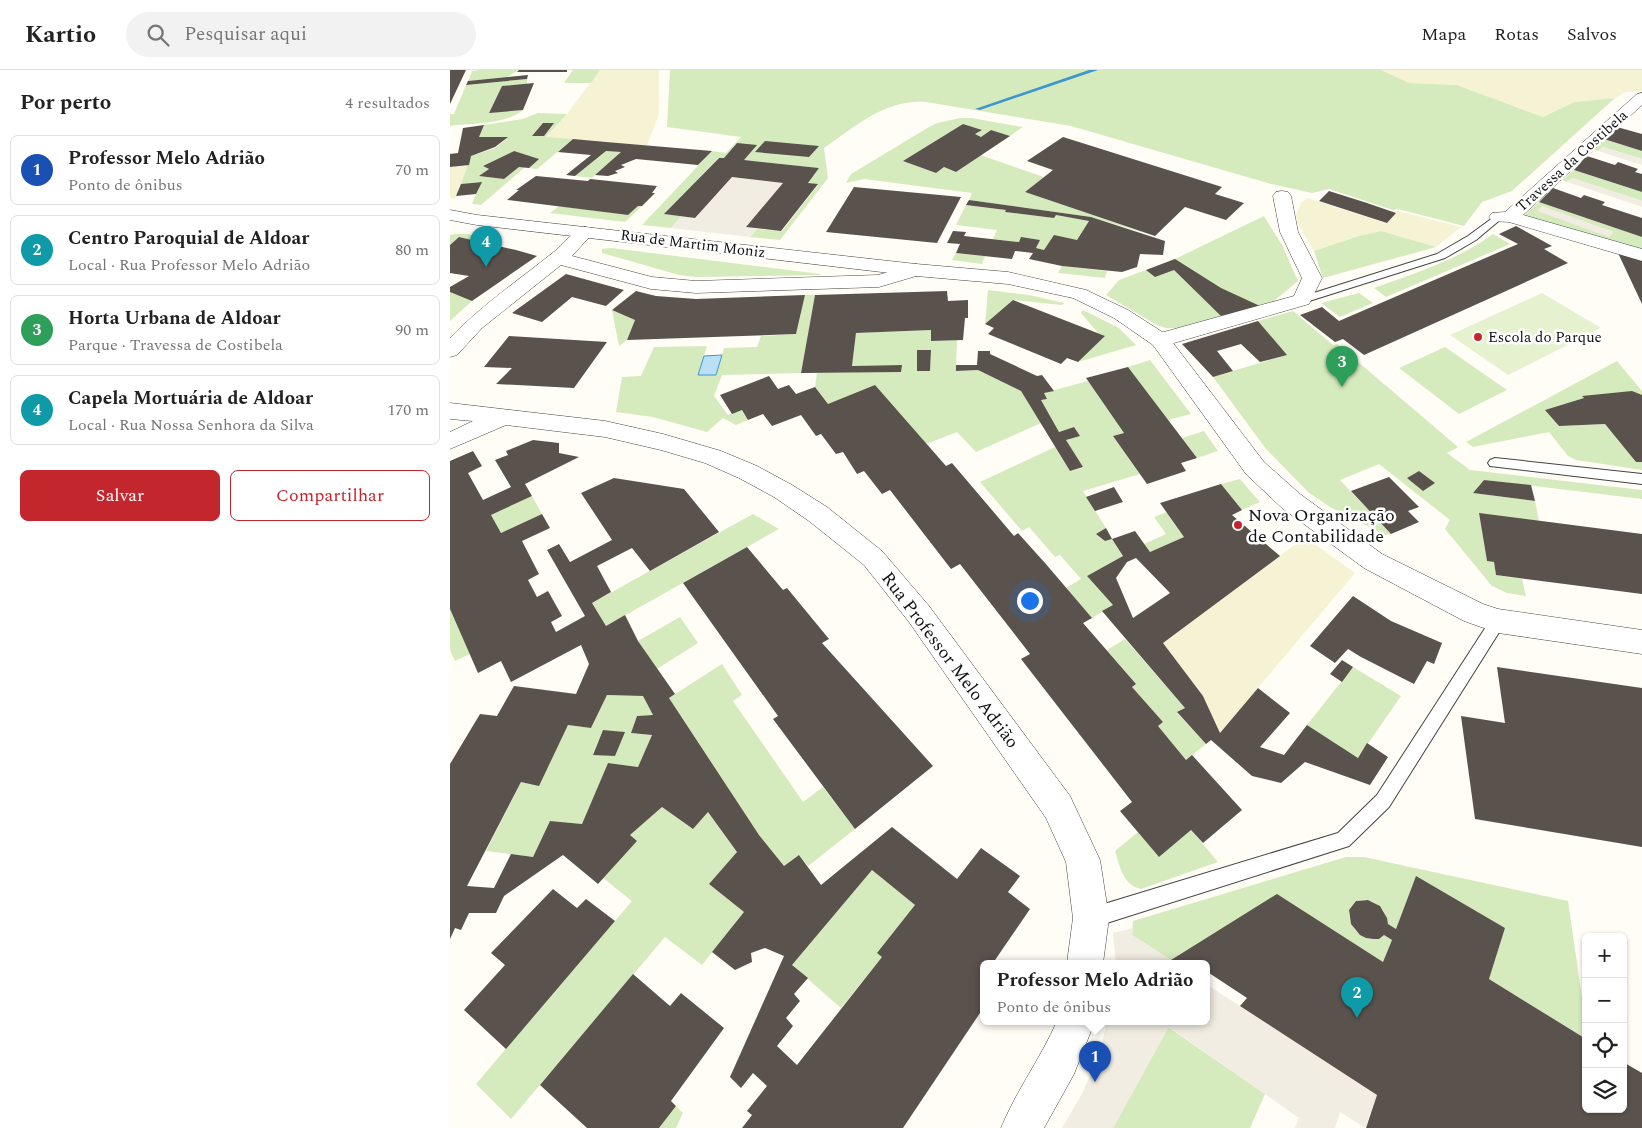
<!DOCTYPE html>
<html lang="pt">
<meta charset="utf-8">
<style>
:root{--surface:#fff;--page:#f2f2f2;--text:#222;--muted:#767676;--line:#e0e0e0;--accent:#c4262e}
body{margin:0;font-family:Spectral,serif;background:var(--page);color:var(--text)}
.controls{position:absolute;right:15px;bottom:15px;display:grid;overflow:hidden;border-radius:8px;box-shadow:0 1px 4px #0004}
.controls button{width:45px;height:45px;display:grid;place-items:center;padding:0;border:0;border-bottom:1px solid var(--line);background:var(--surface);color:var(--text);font:25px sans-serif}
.you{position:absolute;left:579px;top:530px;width:18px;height:18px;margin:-12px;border:4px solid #fff;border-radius:50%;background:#1a73e8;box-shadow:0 0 0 8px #1a73e833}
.badge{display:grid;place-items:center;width:32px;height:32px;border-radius:50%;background:var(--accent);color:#fff;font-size:16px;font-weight:700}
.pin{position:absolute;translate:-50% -41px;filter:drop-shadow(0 1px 2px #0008)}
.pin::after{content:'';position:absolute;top:26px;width:18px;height:15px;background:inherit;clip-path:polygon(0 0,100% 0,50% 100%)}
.popup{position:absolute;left:530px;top:890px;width:230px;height:65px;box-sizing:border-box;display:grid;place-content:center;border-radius:8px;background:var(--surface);filter:drop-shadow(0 1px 4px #0005);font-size:16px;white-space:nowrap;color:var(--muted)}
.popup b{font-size:19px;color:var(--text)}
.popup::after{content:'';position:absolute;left:50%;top:100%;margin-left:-10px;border:10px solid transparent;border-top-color:var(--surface)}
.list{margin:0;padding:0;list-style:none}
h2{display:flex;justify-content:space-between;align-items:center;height:65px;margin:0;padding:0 20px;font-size:21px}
h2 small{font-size:16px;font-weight:400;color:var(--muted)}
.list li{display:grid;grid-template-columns:32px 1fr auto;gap:15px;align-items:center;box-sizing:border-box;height:70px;margin:0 10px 10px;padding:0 10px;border:1px solid var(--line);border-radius:8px}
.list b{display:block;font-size:19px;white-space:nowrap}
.list p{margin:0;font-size:16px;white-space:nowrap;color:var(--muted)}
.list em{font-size:16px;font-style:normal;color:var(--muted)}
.actions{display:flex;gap:10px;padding:15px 20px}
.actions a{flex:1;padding:11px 0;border:1px solid var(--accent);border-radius:8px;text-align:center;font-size:18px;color:var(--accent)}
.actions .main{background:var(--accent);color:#fff}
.icon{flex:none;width:28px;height:28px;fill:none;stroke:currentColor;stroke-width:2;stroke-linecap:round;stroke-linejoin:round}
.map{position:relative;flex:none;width:1192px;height:1058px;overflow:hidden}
header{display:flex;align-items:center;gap:30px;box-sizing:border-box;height:70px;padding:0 25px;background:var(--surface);border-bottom:1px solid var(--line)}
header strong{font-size:24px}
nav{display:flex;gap:28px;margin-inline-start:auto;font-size:18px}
.search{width:350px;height:45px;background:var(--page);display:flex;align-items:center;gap:12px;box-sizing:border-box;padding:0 18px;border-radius:28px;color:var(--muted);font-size:19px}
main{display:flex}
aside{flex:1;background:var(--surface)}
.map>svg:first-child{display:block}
.farmland{fill:#f6f3d4}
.green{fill:#d5ebbd;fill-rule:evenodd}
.pitch{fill:#e6f2cf}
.plaza{fill:#f1ede2}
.water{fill:#b9e0f7;stroke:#3f96cf}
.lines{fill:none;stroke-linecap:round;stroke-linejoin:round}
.stream{fill:#3f96cf;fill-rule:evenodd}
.building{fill:#5a524d;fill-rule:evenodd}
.service-casing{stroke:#444;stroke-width:2}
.minor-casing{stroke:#444;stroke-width:1}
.tertiary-casing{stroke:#444;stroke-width:1}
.service{fill:#fff;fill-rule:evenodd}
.minor{fill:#fff;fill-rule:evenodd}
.tertiary{fill:#fff;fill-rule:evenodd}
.poi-dot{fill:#c4262e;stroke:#fff;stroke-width:2}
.labels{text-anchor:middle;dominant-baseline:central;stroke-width:5;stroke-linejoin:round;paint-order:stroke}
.far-street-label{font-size:15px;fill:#111;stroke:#fff}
.far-poi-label{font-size:15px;fill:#111;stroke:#fff;text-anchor:start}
.poi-label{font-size:18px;fill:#111;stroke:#fff;text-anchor:start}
.street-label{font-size:18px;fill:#111;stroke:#fff}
</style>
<header>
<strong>Kartio</strong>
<div class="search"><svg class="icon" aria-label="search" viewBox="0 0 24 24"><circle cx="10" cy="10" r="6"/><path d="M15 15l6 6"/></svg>Pesquisar aqui</div>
<nav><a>Mapa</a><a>Rotas</a><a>Salvos</a></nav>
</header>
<main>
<aside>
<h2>Por perto<small>4 resultados</small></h2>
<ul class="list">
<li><span class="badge" style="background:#1a4fb4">1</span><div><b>Professor Melo Adrião</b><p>Ponto de ônibus</p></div><em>70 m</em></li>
<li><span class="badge" style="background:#0f9aa8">2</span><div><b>Centro Paroquial de Aldoar</b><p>Local · Rua Professor Melo Adrião</p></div><em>80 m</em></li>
<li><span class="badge" style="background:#2e9e5b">3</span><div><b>Horta Urbana de Aldoar</b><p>Parque · Travessa de Costibela</p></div><em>90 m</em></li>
<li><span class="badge" style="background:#0f9aa8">4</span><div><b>Capela Mortuária de Aldoar</b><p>Local · Rua Nossa Senhora da Silva</p></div><em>170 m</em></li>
</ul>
<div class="actions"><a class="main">Salvar</a><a>Compartilhar</a></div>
</aside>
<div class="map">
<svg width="1192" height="1058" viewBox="0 0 1192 1058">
<rect width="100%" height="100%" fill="#fffdf5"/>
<path class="farmland" d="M150,0h59v44l-12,32 -101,-8 21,-24z
M931,0h261v21l-16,1 -11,6 -41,4 -31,15 -86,-32 -48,-2z
M19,95l-14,34 -5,-1v-31z
M857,128l79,25 11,-12 64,16 -25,20 -55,-16 -22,5 -45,15 -16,-27 -2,-9 5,-12z
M855,467l50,36 -135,160 -17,-37 -40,-53z"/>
<path class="green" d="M30,0h39l-12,7 -39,4 4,-10z
M123,0h27l-9,13h-27z
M220,0h711l28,13 48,2 86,32 31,-15 41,-4 -103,93 -30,11 -18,24 -66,-17 -5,1 -64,-21 -17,4 -41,-9 -200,-58 -145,-24c-41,-3 -70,24 -102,46l4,30 -48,62 -30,-3 7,-8 25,2 36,-46 -10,-2 11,-15 -75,-8 -7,-17 -13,15h-6l-53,56 16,2 -10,12 -29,-3 70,-74 14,2 15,-16 -74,-10z
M77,9v5l-25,2 -13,26 34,-2c-18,15 -51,13 -73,16v-12h4l12,-29z
M88,43l29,1 -21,23 27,2 -36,30 -8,-1 -15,-17 -31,15 6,3 -9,7 24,3 15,-12h6l-44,38 -9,-1 9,-22 -20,2 10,-28 24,-8 12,-10 -28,-1 5,-12 39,-6z
M510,48h11l52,9 -13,9 -19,-6 -10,7 -6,-3 6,-4 -18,-6 -59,37 32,12 8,-6 12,5 24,-17 64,22 -19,15 130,44 -64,-19 -122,-17 3,-7 -108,-14 -18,4 5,-9 78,-47 8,-4z
M1154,69l38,12v8l-39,-12 -5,4 -4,-1z
M156,81l15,1 -29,26 -17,-2z
M1124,100l68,22v9l-70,-23 -5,4 -5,-2z
M1089,132l103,35v15l-119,-36z
M516,135l40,5v2l48,6 2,-3 33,6 -12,19 -33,10 -8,-2 4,-8 -19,-2 -2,4 -26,-3 4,-9 -41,-5z
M109,136l69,9 10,-9h4l-17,16 -75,-9z
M814,146l18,29 16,36 -24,20 -14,5 -83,22h-11l-9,-3 -51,-30 13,-15 56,-21z
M931,161l55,16 -113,31 -9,-27 45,-15z
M5,164h12l31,5 -7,5 -32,-7 -9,8v-10z
M1043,164l17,10 -124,53 -12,-9c41,-15 84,-28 119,-54z
M161,178l210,26 -2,1 -124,2 -16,-2 -77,-22v-4z
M506,183l29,3 -3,8 -30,-4z
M612,196l45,5 -2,7 -47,-5z
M538,220l41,5 35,8 -2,2 -49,-5 -28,24z
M0,222l22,9 -22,20z
M909,223l14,10 -33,14 -19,-14z
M355,225h10l-14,78 -79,2 -8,21 14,19 14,-5 6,10 -12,5 -13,-7 -16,14 -54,-15 -37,-5 6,-35 19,-1 13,-29 53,-1 -9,29h18l8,-27 33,-1 4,-11 35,-2z
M162,240l23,10 -8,20 -8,6z
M633,240l36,18 17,17 -58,17 27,-26 -7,-3 -17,-20z
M843,241l40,34 4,-1 121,103 -11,6 23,17 172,20v9l-158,-19 -11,13 62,8 4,20 -60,-7 8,47 7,1 2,13 26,4 4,17 -19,-3 -15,-7 -47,-57 5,-9 -71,-56 -39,16 51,54 -6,1 -55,-28 -22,-15 -42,-43 -53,-72 73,-22 -28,-34z
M481,260v11l26,-1 -1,31 22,-1 43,21 20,32 -65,29 -19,-20 -31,12 -98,-40 -13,-17 2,-14 84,-2v-6l-49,1 4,-33zM467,280h14l-1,21h-13z
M995,277l62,43 -48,24 -60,-46z
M700,290l41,54 -23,6 -40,-53z
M1167,291l25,30v4l-59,2 1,1 -38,12 13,16 46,-2 31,38h6v8l-66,-10 -8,-4 -19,-24 -76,15 -7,-5z
M638,311l36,52 -11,3 27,38 -57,17 23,37 -9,6 8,7 7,-2 11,17 -36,20 26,29 -21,13 -26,-30 15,-9 -21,-24 -5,2 -26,-30 -7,4 -42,-49 75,-35 15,24 13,-3 -17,-28 13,-5 -6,-8 -14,5 -18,-32 6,-1 -3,-6z
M754,361l14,20 -21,7 -15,-20z
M790,409l20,23 -18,8 -21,-26z
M82,426l10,18 -41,19 -10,-18z
M717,442l17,25 -34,15 -6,-8 22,-10 -12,-17z
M303,444l26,15 -173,97 -14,-23z
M0,539l20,45 -15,7 -5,-11z
M230,547l18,26 -41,26 -19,-28z
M675,569l60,69 -8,5 29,31 -20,16 -28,-34 5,-4 -31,-35 4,-3 -29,-34z
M272,594l20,31 -9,6 70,101 20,-15 32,42 -47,37 -9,-11 -15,11 -25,-31 -90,-137z
M903,597l48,29 -43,62 -51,-33z
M157,625l36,1 10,19 -16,1 -6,17 21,2 -14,32 -30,-4 -26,61 -32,-3 -17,36 -47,-6 35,-69 18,3 29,-60 23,3zM153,660l21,2 -9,24 -22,-2z
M212,737l31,22 15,-17 29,40 -28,32 35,28 -42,53 -37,-28 -154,182 -35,-35 156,-183 -29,-23 34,-37 -7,-6z
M741,760l27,32 -77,27c-18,-4 -21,-22 -26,-38l23,-19 21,25z
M896,787h18l204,44 18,124v14l-97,-60 16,-51 -89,-51 -20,52 -8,-5c-2,-16 -16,-28 -32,-23l-7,9c-1,18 17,37 35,25l8,5 -9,22 -106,-67 -106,65 -39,-25 1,-14z
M422,800l43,35 -33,52 -41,51 -49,-43z
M718,957l97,67 -15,34h-137z
M226,1036l7,7 -7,15h-17z"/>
<path class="pitch" d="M1092,223l59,35 -93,47 -58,-40z"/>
<path class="plaza" d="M1153,77l39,12v6l-44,-14z
M282,107l51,6 -37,44 11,2 -7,8 -79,-9 10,-12 14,2z
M1122,108l70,23v6l-75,-25z
M1092,136l72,26 -5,5 -72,-26z
M683,858l-1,7 44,28h-60l-3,-30z
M756,914l171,111 -12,33 -25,-16 -5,16h-40l4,-10 -130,-91 -56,101h-51l20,-34 19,-45 6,-28h99z"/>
<path class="water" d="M272,285l-6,20h-18l6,-19z"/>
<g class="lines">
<path class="stream" d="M639,0h9l-118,40 -5,-1z"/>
</g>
<path class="building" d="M0,0h16l-16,34z
M69,0h48v2h-50z
M78,5l-1,4 -61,6 2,-4z
M84,13l-11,27 -34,3 13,-27z
M93,53h11l-10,13h-12z
M513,54l19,6 -7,4 6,3 10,-7 19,6 -54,36 -12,-5 -8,6 -33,-12z
M34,55l-5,12h29l-13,10 -24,9 -2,9 -19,2v-13l8,-1 5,-25z
M1167,57l25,7v17l-38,-12z
M613,67l159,50 -7,7 29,9 -18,17 -41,-13 -30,29 -130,-44 28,-22 -26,-9z
M123,69l33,3 106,9 -14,14 -62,-6 -15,6 4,2 -10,4 3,2 -10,3 -13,-1 26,-23 -15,-1 -31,25 -9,-1 25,-20 -33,-3z
M315,71l54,5 -10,11 -54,-5z
M287,73l20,2 -13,15 75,8 -11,15 10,1 -37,47 -35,-4 37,-44 -51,-6 -37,41 -31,-4 55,-56h5z
M64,81l25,8 -10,9 -10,-1 -15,12 -25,-3 10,-7 -6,-3z
M1137,86l28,9 3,-3 20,7 -3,3 7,2v18l-68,-22z
M86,106l52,5 2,-2 67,7 -5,7h3l-13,13h-4l-10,9 -121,-15 12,-10h-3z
M32,112l-6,12 -20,2 5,-12z
M404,117l107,10 -24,46 -111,-11z
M1103,118l28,10 3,-3 21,7 -3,3 40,13v19l-103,-35z
M879,121l38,12 29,10 -9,10 -68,-22z
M519,130l122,17 74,24 -2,14 -23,-1 -3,13 -15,5 -60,-6 -33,-7 4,-6 -18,-2 -3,8 -56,-6 4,-9 -13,-1 6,-12 13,1 -2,4 55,6 2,-5 19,3 -4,8 8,2 10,-15 23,5 12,-19 -33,-6 -2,3 -49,-6 1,-2 -40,-5z
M1066,156l36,20 -8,3 24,14 -204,92 -21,-16 -8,3 -35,-27 22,-8 17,14 179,-77 -19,-10z
M9,167l57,13 21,6 -65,45 -22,-9v-5l19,-11 -19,-3v-28z
M1168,183l24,7v44z
M725,189l46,29 39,18 -39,10 -47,-46 -19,7 -9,-7z
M116,204l58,16 -18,16 -34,-9 -30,25 -30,-9z
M186,221l20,5 40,3 109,-4 -9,39 -169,6 8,-20 -23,-10z
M497,221l1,10 20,-1v18h-3l-2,22 -32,1v-11l-75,3 -4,33 50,-1 -1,7 -100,1 14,-78z
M563,230l5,2 87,34 -27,26 -11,-4 -6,6 -73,-30 6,-6 -9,-4z
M808,251l29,34 -27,7 -19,-18 -24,7 16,20 -20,6 -31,-33z
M59,266l98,6 -33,46 -78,-4 16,-16 -28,-1z
M467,280h14l-1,21h-13z
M528,281h12v3l47,22 5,-1 12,16 -10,2 3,6 -6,1 18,32 15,-5 6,9 -14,4 17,27 -13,4 -49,-80 -43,-21 -22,1v-6h21z
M678,297l69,91 -16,5 5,8 -39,13 -34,-48 11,-3 -38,-55z
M319,306l9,13 11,-4 7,9 19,-7 13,17 47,-19 71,81 6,-3 62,73 4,-3 27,30 47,55 -9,5 53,61 -4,3 31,35 -5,4 28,34 6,-5 50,55 -39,33 -12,-13 -32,27 -39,-46 12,-9 -111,-143 9,-5 -70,-90 -9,5 -61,-79 -8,4 -18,-23 -7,3 -14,-22 -7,2 -15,-20 -5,2 -15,-21 -29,11 -9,-12 -15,6 -6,-10 -10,4 -12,-19z
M1182,321l10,4v67h-6l-31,-38 -46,2 -14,-16 39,-12 -2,-2z
M83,370l26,3v10l20,4 -54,27 7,12 -41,19 10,18 41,-19 8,14 -28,13 17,33 -11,6 9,17 11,-6 14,25 -11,6 5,10 29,-16 -38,-66 12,-6 11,18 42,-22 -31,-47 33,-15 70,11 35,43 -69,39 -18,-23 -35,18 14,26 -19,11 14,23 19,-11 13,26 37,53 -6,4 90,137 25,31 15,-11 22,30 71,-58 65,52 24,-31 39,28 -12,16 22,17 -37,54h-9v44l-81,121h-161l10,-13 -5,-4 20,-25 -14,-13 -12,15 -11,-11 54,-121 -19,-8 -14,5 1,9 -17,8 -23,-18 32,-40 -35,-28 28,-32 -29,-40 -15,17 -31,-22 -32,28 7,6 -39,43 -35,-29 -59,41 -8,17h-27l-8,17 -6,-2 -5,11v-175l30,-50 17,2 17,-30 62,8 13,-30 -8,-19 -70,37 -10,-21 -23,12 -28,-64v-148l23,-10 9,15 -14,7 15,27 28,-13 -16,-27 13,-5 -2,-4zM157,625l36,1 10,19 -16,1 -6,17 21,2 -14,32 -30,-4 -26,61 -32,-3 -17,36 -22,-3 -17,34 -27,-2 54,-104 18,4 29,-61 23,3zM422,800l43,35 -38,48 5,4 -85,108 -20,-19 16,-20 -7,-8 14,-17 -6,-7 14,-16 -16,-13z
M969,401l16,12 -12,8 -16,-13z
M939,407l30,30 -11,4 11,11 -28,12 -40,-43z
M1034,410l47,5 4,16 -62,-8z
M771,414l21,26 -10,5 48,41 -117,87 40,53 17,37 38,-45 32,25 -30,34 24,8 23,-30 51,33 9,-15 21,14 -18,28 -65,-23 -24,21 -29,-7 -41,-36 -5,4 -29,-32 8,-4 -83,-97 11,-6 -26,-29 36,-20 -11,-17 23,-8 15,21 34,-15 -24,-34zM686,488l34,35 -37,25 -17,-40 11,-16z
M664,417l9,15 -28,9 -9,-14z
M1029,443l163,21v60l-146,-19 -2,-13 -7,-1z
M656,458l6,11 -7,2 -9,-7z
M297,477l36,43 4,-2 42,51 -7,4 111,123 -78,63 -82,-110 5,-3 -95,-133z
M903,526l38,25 51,22 -8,21 -7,-3 -13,23 -53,-27 -13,-8 -13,14 -25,-17z
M892,590l11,7 -11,15 -12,-8z
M1047,597l145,21v159l-167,-28 -14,-103 44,7z
M153,660l22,2 -10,24 -22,-1z
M966,806l89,52 -16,51 97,60v70h37v-47l19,11v55h-276l11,-33 -137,-89 7,-8 -41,-27v-8h-30l-5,-3 106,-66 106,68 9,-22 -8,-5 -5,4h-6l-7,-1 -6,-3 -9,-11 -2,-14 7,-9 12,-1 12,6 7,12 1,6 8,5z
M103,819l24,19 9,-9 29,22 -109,128 -42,-39 41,-45 -14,-12z
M183,904l37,32 11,-13 43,35 -53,73 5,5 -17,22h-72l-47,-43z"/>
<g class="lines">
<g class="service-casing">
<path id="service" d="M1048,144l5,3 -2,2 -25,21 -31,18 -139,44h-8l-1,-2 1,-2 139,-44 31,-18z
M1045,388l147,16v10l-152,-18 -2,-3 2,-3z
M1048,545l5,1 3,5 -3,5 -114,181 -40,39 -258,82 -7,-3 -3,-7 3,-7 7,-3 247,-75 39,-38 116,-179z"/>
</g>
<g class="minor-casing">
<path id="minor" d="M1192,23v12l-119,110 119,34v12l-133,-39 -17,-1 -3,-4 3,-4 13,-1 132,-118z
M832,121l6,1 3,4 7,36 24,46 -13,26 -149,43 -7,-2 -3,-5 3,-5 141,-39 8,-18 -22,-46 -7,-36 3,-4z
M135,157l6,1 3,4 -22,24 80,21 44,4 182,-6 38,-11 7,2 3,4 -3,4 -44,13 -183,6 -45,-4 -90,-24 -79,63 -25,27 -7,2v-19c32,-33 70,-59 105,-87 10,-8 18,-21 30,-24z
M0,333l155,18 58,13 58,17 36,15 35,19 35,22 55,44 47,55 141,190 30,64 9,58 -6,45h-36l6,-45 -7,-56 -20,-44 -137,-196 -45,-57 -55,-44 -35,-24 -35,-19 -34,-15 -44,-13 -56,-13 -99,-12 -56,24v-17l23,-11 -23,-2z
M607,951h38l-21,53 -30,54h-43c15,-37 40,-70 56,-107z"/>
</g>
<g class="tertiary-casing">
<path id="tertiary" d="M0,140l27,5 439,49 92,8 78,18 42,20 39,25 97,127 36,32 82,60 101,50 15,5 144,21v24l-144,-21 -34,-12 -100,-53 -82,-60 -36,-34 -93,-129 -39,-27 -41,-20 -65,-14 -92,-8 -439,-51 -27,-5z"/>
</g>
<use href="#service" class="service"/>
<use href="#minor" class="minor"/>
<use href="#tertiary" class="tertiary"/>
</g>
<g class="poi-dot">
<circle cx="1028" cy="267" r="5"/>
<circle cx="788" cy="455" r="5"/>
</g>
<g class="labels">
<g class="far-street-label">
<text transform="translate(1122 91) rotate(-42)">Travessa da Costibela</text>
<text transform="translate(243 174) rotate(7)">Rua de Martim Moniz</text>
</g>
<g class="far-poi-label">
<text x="1038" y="267">Escola do Parque</text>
</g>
<g class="poi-label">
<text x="798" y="445">Nova Organização<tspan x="798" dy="21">de Contabilidade</tspan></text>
</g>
<g class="street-label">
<text transform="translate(500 590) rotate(53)">Rua Professor Melo Adrião</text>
</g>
</g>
</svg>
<div class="controls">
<button>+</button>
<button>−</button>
<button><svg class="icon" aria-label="locate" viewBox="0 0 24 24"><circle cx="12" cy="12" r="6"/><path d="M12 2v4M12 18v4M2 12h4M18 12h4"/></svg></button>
<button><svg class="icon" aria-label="layers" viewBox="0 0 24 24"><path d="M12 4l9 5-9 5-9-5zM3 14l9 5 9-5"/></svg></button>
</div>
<div class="you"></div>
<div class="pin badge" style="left:645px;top:1012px;background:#1a4fb4">1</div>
<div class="popup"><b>Professor Melo Adrião</b>Ponto de ônibus</div>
<div class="pin badge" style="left:907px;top:948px;background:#0f9aa8">2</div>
<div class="pin badge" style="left:892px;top:317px;background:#2e9e5b">3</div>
<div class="pin badge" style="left:36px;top:197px;background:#0f9aa8">4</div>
</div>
</main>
